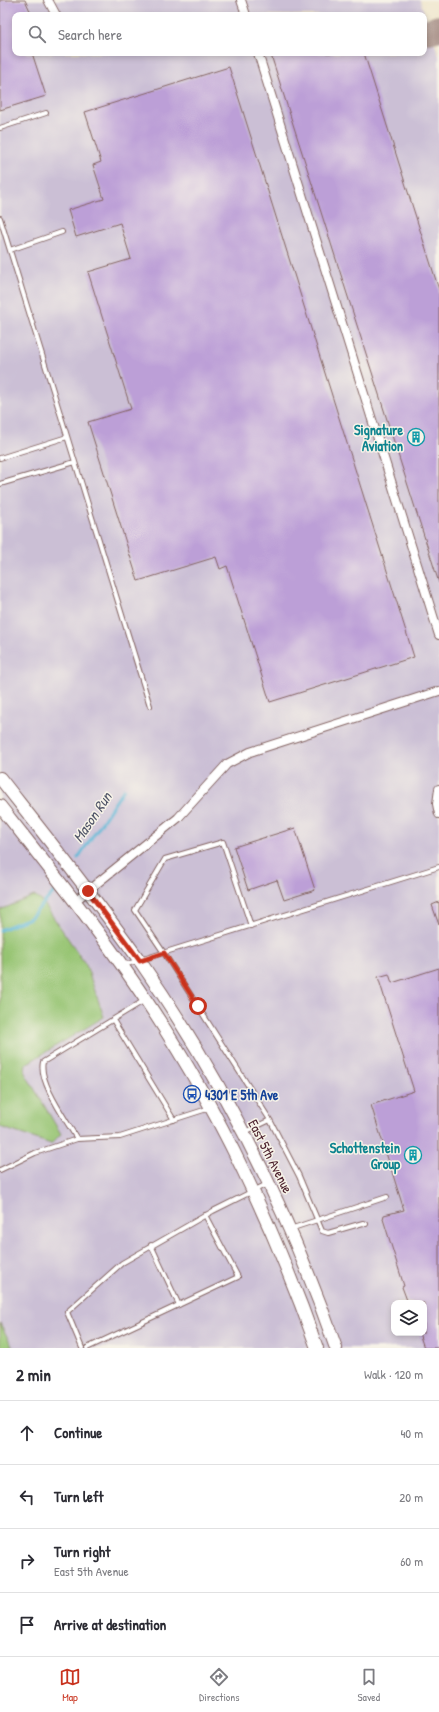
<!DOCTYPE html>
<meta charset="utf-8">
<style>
:root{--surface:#fff;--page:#f2f2f3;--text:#2b2b33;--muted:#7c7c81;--line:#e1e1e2;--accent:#c8321e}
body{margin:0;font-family:"Patrick Hand",sans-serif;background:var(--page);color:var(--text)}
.controls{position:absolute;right:12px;bottom:12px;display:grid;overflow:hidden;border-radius:8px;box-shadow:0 2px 6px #0003}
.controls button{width:36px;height:36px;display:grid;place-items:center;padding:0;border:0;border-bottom:1px solid var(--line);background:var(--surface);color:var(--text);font:20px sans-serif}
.stop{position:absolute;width:12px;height:12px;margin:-9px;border:3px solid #c8321e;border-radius:50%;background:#fff}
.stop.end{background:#c8321e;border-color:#fff;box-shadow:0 1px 4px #0008}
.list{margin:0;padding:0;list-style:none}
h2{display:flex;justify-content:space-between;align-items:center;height:52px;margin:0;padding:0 16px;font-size:17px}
h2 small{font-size:13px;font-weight:400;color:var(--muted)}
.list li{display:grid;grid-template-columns:26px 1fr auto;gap:12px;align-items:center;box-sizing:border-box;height:64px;padding:0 16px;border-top:1px solid var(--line)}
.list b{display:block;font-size:15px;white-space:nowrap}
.list p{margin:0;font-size:13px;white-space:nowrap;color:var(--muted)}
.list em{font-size:13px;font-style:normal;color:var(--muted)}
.icon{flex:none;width:22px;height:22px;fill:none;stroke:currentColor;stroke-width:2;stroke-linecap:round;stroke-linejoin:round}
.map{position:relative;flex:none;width:439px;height:1348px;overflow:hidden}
.search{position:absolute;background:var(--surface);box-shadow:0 2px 6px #0003;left:12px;right:12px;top:12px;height:44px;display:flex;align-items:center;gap:10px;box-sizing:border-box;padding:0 14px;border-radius:8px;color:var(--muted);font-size:15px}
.sheet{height:308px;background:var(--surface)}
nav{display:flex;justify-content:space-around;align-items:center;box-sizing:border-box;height:56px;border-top:1px solid var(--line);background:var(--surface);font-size:11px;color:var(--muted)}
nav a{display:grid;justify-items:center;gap:2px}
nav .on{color:var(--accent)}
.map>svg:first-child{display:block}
.industrial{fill:#cbbfd5;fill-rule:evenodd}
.green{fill:#96c472;stroke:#70724e}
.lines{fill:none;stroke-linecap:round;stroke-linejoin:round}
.stream{stroke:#59b5d7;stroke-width:3}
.taxiway{stroke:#9c827a;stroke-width:26}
.building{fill:#bc9fd7}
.service-casing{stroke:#846462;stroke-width:6}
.minor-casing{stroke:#846462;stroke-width:10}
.primary-casing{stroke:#846462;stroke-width:14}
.service{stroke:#fff;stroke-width:4}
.minor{stroke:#fff;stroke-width:8}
.primary{stroke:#fff;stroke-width:12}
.route{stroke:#c8321e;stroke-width:5}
.labels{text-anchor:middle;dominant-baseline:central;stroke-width:3;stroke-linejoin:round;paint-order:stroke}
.culture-label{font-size:14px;font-weight:bold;fill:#0d838f;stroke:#f7f3e8;text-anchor:end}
.transit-label{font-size:14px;font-weight:bold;fill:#164399;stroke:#f7f3e8;text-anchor:start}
.street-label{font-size:14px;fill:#4a1f2b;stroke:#f7f3e8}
.water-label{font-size:15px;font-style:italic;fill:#4f5467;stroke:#f7f3e8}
</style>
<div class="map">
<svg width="439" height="1348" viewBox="0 0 439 1348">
<rect width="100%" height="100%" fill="#f7f3e8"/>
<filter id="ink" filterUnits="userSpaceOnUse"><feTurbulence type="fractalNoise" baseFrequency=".025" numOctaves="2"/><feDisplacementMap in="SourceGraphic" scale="8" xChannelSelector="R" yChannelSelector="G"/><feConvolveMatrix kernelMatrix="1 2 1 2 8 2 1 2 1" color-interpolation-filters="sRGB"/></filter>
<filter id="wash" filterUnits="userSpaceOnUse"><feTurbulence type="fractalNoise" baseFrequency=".012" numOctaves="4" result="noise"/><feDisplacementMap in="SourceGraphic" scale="16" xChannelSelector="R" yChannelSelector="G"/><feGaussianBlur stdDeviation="0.9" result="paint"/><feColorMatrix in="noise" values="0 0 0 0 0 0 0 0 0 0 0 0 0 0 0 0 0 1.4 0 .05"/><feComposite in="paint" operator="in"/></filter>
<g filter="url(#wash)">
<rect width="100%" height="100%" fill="#efe5c9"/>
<path class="industrial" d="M0,0h420l19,56v1292h-426l-13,-25zM15,15h409v38h-409zM394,1303h30v30h-30z"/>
<path class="green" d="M34,896l9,6 43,63 18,52 -78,47 -1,9 36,61 -10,10 -51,-17v-217z
M0,1323l13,25h-13z"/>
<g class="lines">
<path class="stream" d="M78,858l46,-69
M0,930l30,-12 25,-27"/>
<path class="taxiway" d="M429,31l10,-3"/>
</g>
<g id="blocks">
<path class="building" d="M0,0h25l6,13 -4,2h-12v38h17l14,43 -46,14z
M276,53h88l75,237v293l-168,-528z
M229,67l185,590 -144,45 -43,-136 -7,3 -4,-12 -78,24 -50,-159 43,-13 -43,-137 43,-13 -11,-36 -44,14 -8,-27 36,-11 -11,-34 8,-3 -16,-50z
M295,828l20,62 -31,10 -7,-20 -29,10 -14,-43z
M439,902v23l-7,-20z
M439,968v380h-15l-5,-15h5v-30h-16l-6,-16 2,-1 -21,-67 1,-4 20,-5 -33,-105 43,-14 -36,-114 11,-3 3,9z"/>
</g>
</g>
<g filter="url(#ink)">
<use href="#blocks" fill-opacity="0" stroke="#846462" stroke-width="1"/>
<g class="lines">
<g class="service-casing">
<path id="service" d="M0,128l46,-15
M0,218l150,488
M10,250l52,-18
M0,458l67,-21
M0,484l75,-22
M251,926l-28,-84 -58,17 -30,51 29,43 106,167 29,56 23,55 6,2 35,-10 3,1
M124,965l315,-98
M145,1000l-102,62c-5,20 24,59 34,77l43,-2 90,-29
M113,1020l61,100
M245,1132l25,-12
M0,1170l35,-17 42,-14
M290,1229l97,-32
M151,1245l28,60
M82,1348l-15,-36 55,-49 91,-52 54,-27
M87,1348l151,-71 -33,-62"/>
</g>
<g class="minor-casing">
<path id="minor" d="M48,0l8,15
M241,0l5,15
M258,53l181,582
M439,789l-2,15 2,10
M75,901l103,-83 49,-54 23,-12 189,-61"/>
</g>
<g class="primary-casing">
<path id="primary" d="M0,778c48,61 97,122 142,186 82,118 147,249 194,384
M0,806c57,72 115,144 164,222 64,100 113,208 153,320"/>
</g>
<use href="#service" class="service"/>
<use href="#minor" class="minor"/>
<use href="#primary" class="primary"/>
</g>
</g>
<g class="lines" filter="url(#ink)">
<path class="route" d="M88,891l52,70 24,-8 34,53"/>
</g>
<defs>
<g id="building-ring" transform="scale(0.9)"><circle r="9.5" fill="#f7f3e8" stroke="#0f9aa8" stroke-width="1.5"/><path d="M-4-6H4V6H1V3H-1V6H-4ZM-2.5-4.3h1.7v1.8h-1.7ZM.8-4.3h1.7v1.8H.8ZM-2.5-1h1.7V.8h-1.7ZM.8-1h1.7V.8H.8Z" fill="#0f9aa8"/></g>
<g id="bus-ring" transform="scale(0.9)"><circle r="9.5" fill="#f7f3e8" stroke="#1a4fb4" stroke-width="1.5"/><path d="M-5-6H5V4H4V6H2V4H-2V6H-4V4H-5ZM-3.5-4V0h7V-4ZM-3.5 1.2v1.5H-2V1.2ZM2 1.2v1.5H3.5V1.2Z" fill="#1a4fb4"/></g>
</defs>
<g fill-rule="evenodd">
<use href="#building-ring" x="416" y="437"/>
<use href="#bus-ring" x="192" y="1094"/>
<use href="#building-ring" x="413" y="1155"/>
</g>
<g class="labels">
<g class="culture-label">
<text x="403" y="429">Signature<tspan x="403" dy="16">Aviation</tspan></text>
<text x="400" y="1147">Schottenstein<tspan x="400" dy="16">Group</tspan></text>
</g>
<g class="transit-label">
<text x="205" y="1094">4301 E 5th Ave</text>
</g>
<g class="street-label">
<text transform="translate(271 1156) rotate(63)">East 5th Avenue</text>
</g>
<g class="water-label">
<text transform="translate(92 817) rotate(-56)">Mason Run</text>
</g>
</g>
</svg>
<div class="controls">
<button><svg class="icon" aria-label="layers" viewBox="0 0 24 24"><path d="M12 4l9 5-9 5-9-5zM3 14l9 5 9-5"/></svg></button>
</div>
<div class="stop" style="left:198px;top:1006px"></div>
<div class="stop end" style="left:88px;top:891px"></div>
<div class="search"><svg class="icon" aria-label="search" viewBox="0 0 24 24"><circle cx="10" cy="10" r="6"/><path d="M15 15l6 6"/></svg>Search here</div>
</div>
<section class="sheet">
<h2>2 min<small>Walk · 120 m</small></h2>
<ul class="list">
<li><svg class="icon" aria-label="ahead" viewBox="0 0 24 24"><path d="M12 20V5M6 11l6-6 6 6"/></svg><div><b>Continue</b></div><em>40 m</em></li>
<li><svg class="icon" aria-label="left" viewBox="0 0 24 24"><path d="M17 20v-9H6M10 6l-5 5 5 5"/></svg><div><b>Turn left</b></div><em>20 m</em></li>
<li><svg class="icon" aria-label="right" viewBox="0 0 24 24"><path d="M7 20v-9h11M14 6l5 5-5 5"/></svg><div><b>Turn right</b><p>East 5th Avenue</p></div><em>60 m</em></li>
<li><svg class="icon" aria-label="arrive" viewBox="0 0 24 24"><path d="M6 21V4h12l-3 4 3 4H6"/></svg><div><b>Arrive at destination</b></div></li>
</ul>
</section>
<nav>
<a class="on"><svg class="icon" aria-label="map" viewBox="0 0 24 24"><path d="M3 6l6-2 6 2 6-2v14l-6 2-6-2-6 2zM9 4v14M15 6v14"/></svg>Map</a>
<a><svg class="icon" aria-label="directions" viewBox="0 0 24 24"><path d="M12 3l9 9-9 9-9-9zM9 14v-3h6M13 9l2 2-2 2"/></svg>Directions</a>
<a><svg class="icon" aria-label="saved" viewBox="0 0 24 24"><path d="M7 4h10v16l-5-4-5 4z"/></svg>Saved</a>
</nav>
